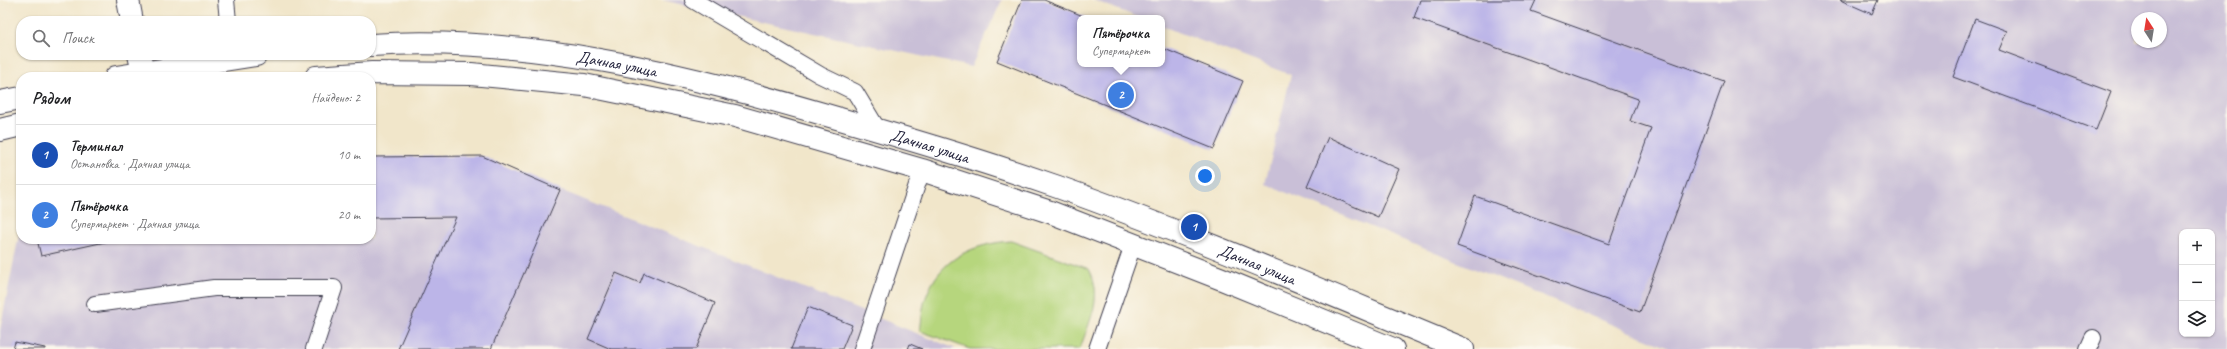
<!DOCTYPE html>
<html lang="ru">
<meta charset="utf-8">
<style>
:root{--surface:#fff;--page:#f6f6f6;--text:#202124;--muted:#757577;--line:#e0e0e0;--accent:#2563eb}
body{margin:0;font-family:Caveat,sans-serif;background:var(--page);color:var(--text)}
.controls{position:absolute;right:12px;bottom:12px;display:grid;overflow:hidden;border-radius:8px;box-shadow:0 1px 3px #0004}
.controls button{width:36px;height:36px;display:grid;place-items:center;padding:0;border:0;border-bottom:1px solid var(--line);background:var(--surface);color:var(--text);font:20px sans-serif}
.compass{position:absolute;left:2131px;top:12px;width:36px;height:36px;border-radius:50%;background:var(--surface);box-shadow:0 1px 3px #0004;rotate:348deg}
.you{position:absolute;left:1205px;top:176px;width:14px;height:14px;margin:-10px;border:3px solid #fff;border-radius:50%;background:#1a73e8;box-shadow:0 0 0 6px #1a73e833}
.badge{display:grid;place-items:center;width:26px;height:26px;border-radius:50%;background:var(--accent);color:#fff;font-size:13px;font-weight:700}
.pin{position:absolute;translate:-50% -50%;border:2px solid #fff;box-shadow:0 1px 4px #0006}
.popup{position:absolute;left:1077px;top:15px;width:88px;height:52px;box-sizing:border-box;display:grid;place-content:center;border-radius:8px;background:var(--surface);filter:drop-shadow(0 1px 3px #0005);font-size:13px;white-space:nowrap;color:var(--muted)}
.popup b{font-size:15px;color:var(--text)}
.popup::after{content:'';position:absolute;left:50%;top:100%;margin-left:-8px;border:8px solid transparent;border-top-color:var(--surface)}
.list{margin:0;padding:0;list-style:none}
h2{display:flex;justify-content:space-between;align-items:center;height:52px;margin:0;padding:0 16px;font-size:17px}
h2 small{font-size:13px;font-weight:400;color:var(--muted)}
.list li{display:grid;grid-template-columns:26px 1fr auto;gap:12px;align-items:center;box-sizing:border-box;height:60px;padding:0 16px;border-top:1px solid var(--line)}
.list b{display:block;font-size:15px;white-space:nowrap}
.list p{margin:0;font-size:13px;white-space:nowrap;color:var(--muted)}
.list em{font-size:13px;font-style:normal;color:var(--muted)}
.icon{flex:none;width:22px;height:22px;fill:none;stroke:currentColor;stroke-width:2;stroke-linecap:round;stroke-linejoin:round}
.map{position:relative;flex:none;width:2227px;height:349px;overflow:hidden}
.search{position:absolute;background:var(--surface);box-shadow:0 1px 3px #0004;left:16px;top:16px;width:360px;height:44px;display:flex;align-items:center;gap:10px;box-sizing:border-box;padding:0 14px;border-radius:16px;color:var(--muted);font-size:15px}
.panel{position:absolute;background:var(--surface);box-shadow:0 1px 3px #0004;left:16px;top:72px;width:360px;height:172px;border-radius:16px}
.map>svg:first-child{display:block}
.industrial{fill:#c9bfd7;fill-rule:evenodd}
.green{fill:#b6d67d;stroke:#6c7c5c}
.building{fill:#bcb5e8}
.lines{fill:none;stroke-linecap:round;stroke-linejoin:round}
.lane-casing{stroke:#413f50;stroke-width:18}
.street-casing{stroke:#413f50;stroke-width:24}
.primary-casing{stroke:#413f50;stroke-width:24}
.lane{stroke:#fff;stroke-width:16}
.street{stroke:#fff;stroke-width:22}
.primary{stroke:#fff;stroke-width:22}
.labels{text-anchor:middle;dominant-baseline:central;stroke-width:3;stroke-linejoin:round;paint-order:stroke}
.street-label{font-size:17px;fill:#22223b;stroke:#fbf7ec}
</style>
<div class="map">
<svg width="2227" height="349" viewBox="0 0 2227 349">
<rect width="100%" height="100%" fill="#fbf7ec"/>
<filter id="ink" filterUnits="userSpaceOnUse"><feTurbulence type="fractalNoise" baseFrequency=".025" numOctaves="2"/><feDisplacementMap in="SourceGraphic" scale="8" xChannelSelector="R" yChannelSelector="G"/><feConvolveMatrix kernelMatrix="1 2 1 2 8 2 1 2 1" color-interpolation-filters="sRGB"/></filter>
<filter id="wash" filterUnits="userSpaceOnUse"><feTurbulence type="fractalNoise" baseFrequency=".012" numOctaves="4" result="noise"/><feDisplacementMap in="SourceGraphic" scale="16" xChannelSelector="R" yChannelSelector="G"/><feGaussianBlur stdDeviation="0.9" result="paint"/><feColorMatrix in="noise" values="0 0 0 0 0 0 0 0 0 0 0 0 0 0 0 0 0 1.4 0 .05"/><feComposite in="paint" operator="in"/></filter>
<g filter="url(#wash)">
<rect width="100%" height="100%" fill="#f1e6ca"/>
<path class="industrial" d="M662,0h340l-31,67z
M1093,0h1134v349h-555l-407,-165 26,-109 -129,-49v-8h-22zM2137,18h24v24h-24zM2182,232h30v102h-30z
M371,157l189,33 396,159h-956v-19l21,-105v14h350z"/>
<path class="green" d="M1011,241l78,28c15,28 0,52 -9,80h-110l-50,-18c2,-11 2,-24 6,-34 14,-39 47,-53 85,-56z"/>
<g id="blocks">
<path class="building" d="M1022,0h22l44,18h-8v46h82v-16l81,33 -29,68 -217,-88z
M1420,0h116l-5,11 193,70 -84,231 -183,-66 18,-50 134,48 42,-116 -21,-7 8,-22 -224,-81z
M1840,0h38l-6,14z
M1975,19l32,12 -8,19 112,42 -15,38 -143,-53z
M1328,137l71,32 -21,48 -71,-31z
M482,156l78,34 -69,159h-93l58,-132 -85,1v-61z
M37,239h77v1l-73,16z
M616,273l24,10 4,-10 71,30 -19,46h-85l-23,-10z
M808,307l44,18 -10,24h-51z
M15,342l30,6v1h-32z
M910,344l12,5h-14z"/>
</g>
</g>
<g filter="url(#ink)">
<use href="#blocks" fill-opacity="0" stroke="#413f50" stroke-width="1"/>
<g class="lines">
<g class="lane-casing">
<path id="lane" d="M226,0l2,21
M693,0l127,75 35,17 23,38
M95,304l119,-16h120l-20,61
M862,349l60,-179
M1097,349l36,-104
M2088,349l5,-11"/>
</g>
<g class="street-casing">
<path id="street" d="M128,0l4,21
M139,55l4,17"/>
</g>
<g class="primary-casing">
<g id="primary">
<path id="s1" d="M371,45c151,-10 308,27 452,69 79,23 158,46 235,73 137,49 271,107 405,162"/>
<path d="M116,77l140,-22"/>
<path d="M316,77l56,-4 99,1 113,11 151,31 187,54 128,42 172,67 171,70"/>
<path d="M0,102l21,-4"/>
<path d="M0,130l21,-5"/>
</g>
</g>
<use href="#lane" class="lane"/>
<use href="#street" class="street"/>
<use href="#primary" class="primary"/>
</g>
</g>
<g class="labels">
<g class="street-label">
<text stroke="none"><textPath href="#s1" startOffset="247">Дачная улица</textPath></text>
<text stroke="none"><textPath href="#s1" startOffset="571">Дачная улица</textPath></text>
<text stroke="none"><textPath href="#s1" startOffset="919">Дачная улица</textPath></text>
</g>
</g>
</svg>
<div class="controls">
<button>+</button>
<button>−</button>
<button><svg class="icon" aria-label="layers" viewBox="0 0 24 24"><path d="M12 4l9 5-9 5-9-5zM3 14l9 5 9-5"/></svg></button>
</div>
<svg class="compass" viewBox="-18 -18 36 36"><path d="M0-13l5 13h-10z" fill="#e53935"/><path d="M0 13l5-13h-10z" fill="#757577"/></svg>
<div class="you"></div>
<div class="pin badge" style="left:1194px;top:227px;background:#1a4fb4">1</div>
<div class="pin badge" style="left:1121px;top:95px;background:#3f7fe0">2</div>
<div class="popup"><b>Пятёрочка</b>Супермаркет</div>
<div class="search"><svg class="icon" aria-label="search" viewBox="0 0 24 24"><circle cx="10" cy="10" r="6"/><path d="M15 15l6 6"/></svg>Поиск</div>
<section class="panel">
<h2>Рядом<small>Найдено: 2</small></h2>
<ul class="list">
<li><span class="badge" style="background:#1a4fb4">1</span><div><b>Терминал</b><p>Остановка · Дачная улица</p></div><em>10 m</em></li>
<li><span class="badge" style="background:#3f7fe0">2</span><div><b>Пятёрочка</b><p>Супермаркет · Дачная улица</p></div><em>20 m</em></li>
</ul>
</section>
</div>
